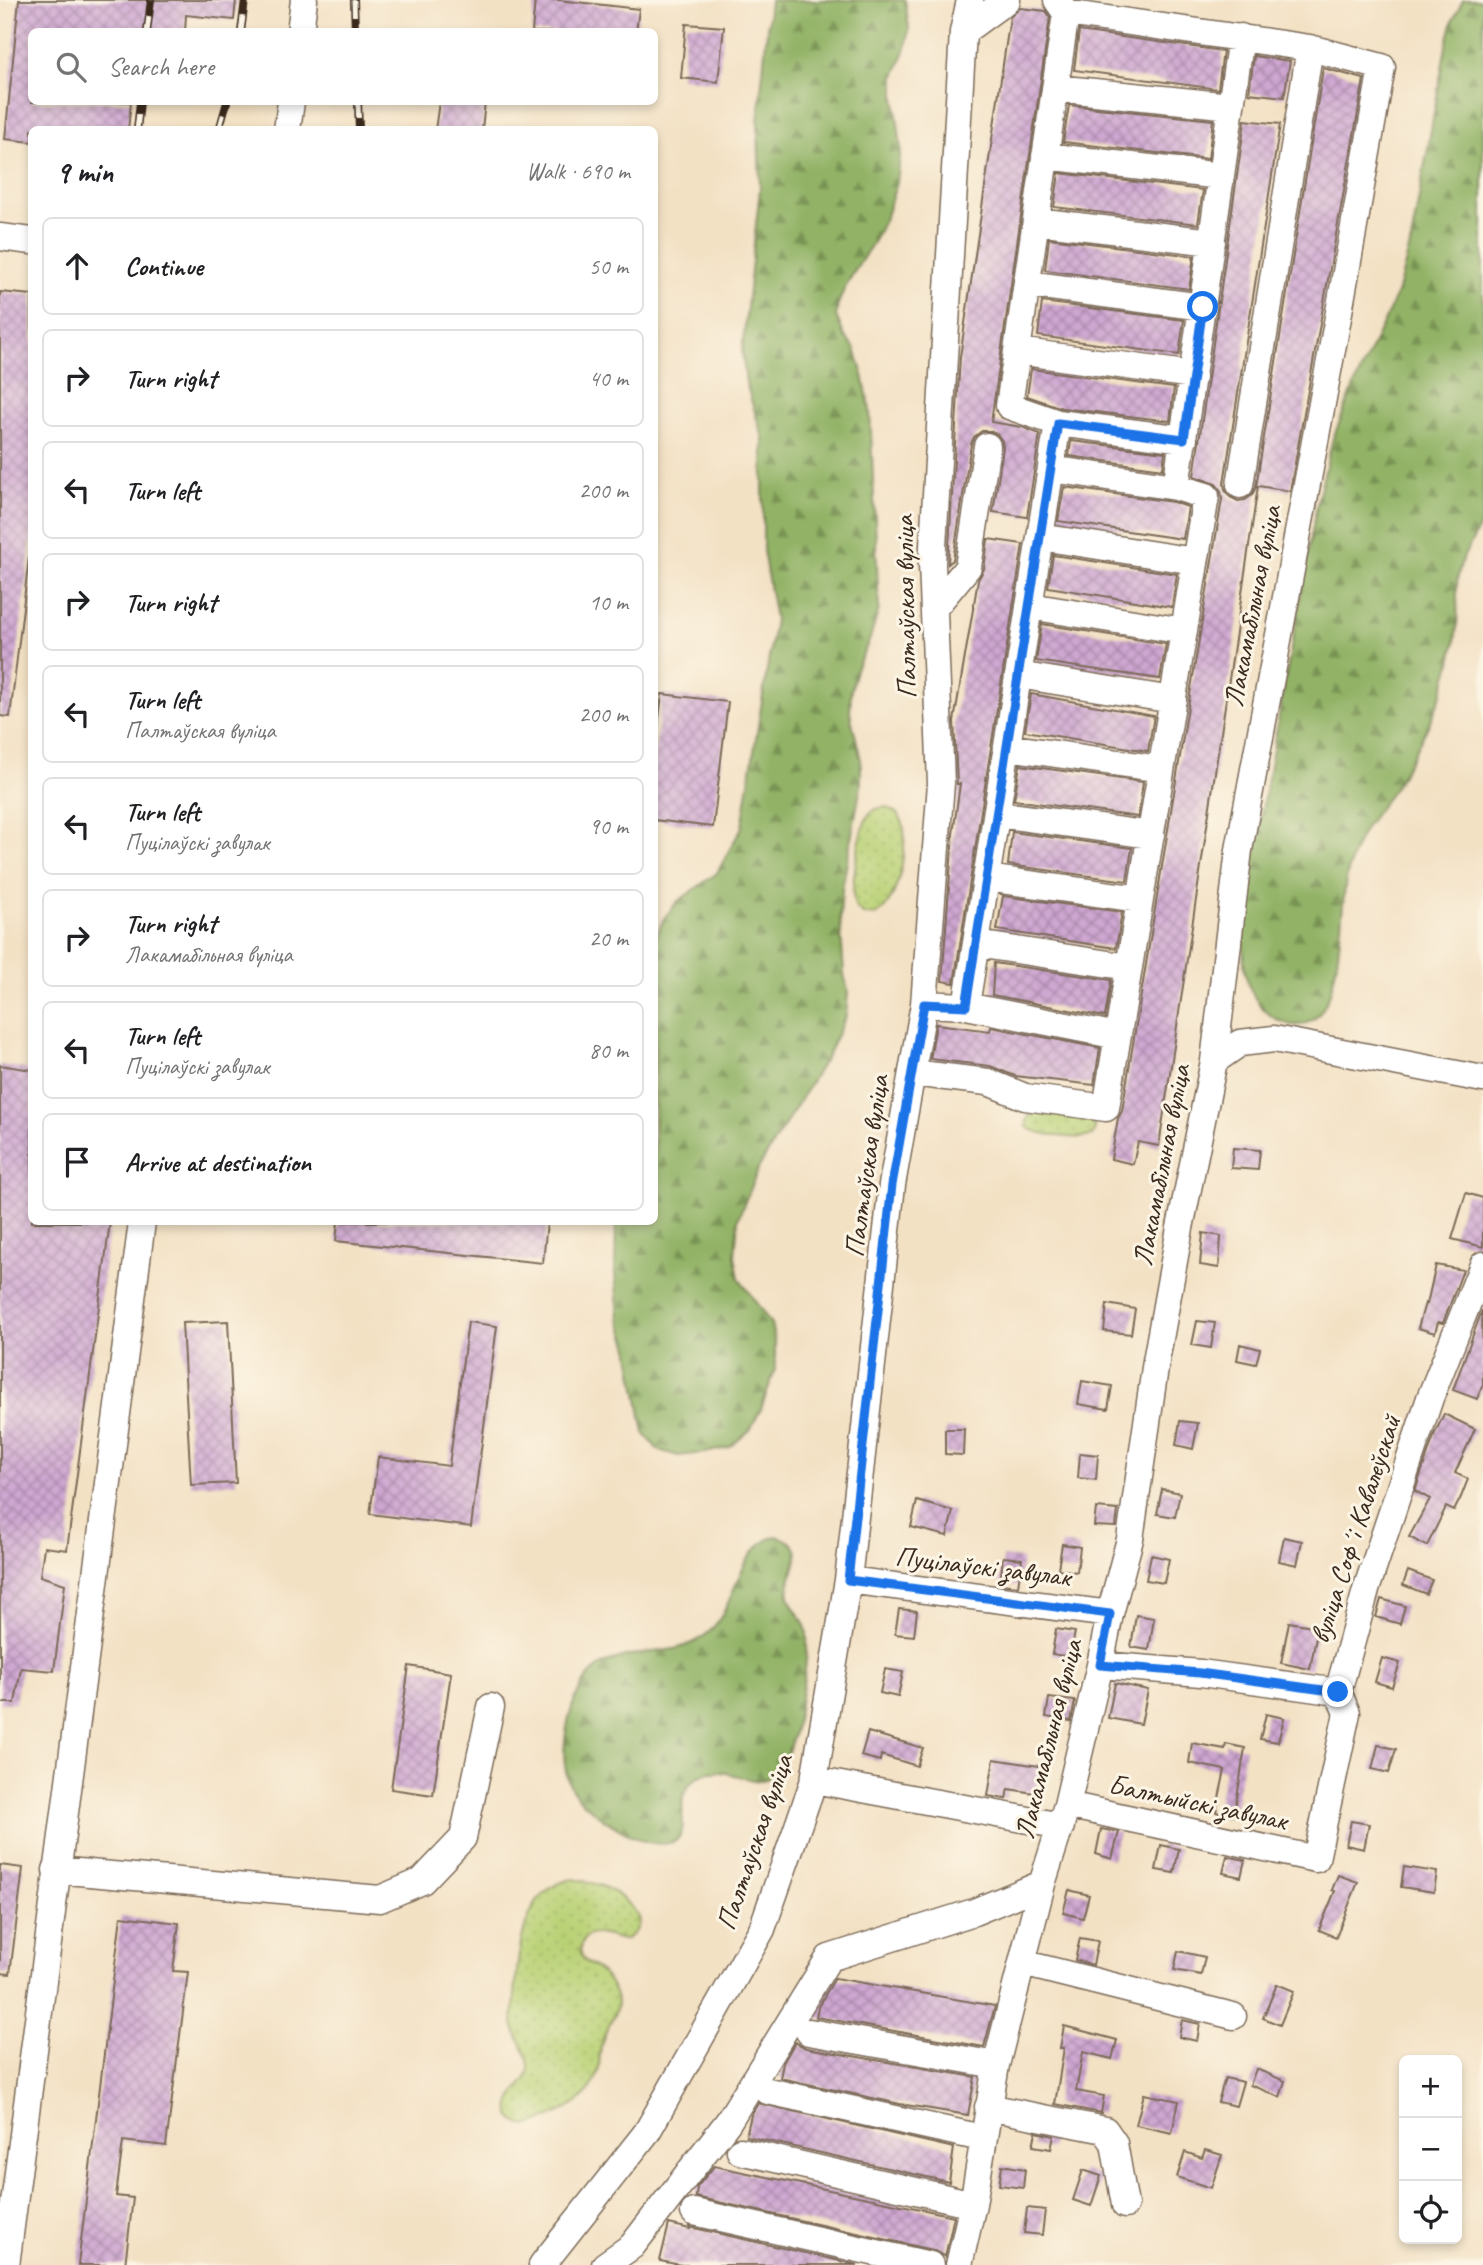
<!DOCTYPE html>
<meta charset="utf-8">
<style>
:root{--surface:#fff;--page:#f6f6f6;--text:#202124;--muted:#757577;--line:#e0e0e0}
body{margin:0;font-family:Caveat,sans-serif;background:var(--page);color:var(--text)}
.controls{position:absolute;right:21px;bottom:21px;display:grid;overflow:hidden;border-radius:10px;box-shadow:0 4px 10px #0003}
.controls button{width:63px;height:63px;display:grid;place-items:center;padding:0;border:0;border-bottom:2px solid var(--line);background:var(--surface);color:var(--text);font:35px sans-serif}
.stop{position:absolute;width:21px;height:21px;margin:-16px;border:5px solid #1a73e8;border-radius:50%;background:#fff}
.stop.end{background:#1a73e8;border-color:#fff;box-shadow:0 2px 7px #0008}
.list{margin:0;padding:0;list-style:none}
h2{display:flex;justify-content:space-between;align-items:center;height:91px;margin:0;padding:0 28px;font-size:30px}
h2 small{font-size:23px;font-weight:400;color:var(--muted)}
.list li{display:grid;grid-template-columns:46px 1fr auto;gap:21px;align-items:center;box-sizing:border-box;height:98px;margin:0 14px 14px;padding:0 14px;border:2px solid var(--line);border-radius:10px}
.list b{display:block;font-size:26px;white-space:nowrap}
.list p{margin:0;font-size:23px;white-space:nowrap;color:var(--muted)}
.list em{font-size:23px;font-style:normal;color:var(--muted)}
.icon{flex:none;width:38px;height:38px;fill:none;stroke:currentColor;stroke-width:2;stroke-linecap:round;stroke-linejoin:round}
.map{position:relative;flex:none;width:1483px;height:2265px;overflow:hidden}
.search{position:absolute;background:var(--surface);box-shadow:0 4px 10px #0003;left:28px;top:28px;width:630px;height:77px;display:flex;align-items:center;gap:18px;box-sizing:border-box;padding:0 24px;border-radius:10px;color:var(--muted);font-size:26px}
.panel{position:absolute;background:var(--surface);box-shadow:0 4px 10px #0003;left:28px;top:126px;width:630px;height:1099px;border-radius:10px}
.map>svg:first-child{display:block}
.grass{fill:url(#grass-dots);stroke:#7a7e4a;stroke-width:2}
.forest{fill:url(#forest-firs);stroke:#666e42;stroke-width:2}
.building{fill:url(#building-cross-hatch)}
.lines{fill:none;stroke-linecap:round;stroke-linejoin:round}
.minor-casing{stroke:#7b6a58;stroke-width:29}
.minor{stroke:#fff;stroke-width:26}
.rail-casing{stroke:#3b2a1e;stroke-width:8}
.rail{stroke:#fcf5e5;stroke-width:5;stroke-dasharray:16;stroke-linecap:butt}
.route{stroke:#1a73e8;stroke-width:9}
.labels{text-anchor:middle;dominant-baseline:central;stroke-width:6;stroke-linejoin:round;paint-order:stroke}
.street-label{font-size:28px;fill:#3b2a1e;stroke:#fcf5e5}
</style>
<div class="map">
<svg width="1483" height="2265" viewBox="0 0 1483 2265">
<defs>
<pattern id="grass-dots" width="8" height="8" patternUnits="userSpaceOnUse" patternTransform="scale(1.75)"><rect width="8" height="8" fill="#b9d175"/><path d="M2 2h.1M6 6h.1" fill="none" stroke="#a0b465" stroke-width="1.8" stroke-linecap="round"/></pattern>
<pattern id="forest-firs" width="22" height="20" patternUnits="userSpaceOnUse" patternTransform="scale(1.75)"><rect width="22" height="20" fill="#92b366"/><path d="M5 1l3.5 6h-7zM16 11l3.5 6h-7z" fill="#789253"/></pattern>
<pattern id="building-cross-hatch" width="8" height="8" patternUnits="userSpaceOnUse" patternTransform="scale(1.75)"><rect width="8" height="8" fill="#cfa7d2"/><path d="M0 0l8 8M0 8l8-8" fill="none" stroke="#a988aa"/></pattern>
</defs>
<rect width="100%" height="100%" fill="#fcf5e5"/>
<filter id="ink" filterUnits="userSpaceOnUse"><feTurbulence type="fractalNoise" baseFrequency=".0143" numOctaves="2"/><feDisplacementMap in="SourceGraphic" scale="14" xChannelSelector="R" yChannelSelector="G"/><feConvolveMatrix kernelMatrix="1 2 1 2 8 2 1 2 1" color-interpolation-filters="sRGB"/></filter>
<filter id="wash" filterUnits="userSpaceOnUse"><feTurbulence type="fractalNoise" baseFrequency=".00686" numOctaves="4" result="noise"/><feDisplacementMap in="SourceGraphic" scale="28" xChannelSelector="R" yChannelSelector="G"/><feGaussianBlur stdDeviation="1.57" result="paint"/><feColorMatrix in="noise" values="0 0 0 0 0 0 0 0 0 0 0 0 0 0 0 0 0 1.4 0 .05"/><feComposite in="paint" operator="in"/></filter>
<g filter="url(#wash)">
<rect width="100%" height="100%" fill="#f3e1c4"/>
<path class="grass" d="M886,807c7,3 12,6 16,14 8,18 -4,101 -36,94 -4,-1 -9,-5 -11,-10 -6,-14 5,-75 13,-89 4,-7 11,-8 18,-9z
M1035,1111l57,7 3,11 -2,6c-12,6 -55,0 -66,-8 -1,-8 1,-12 8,-16z
M573,1879c12,2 23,4 33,9 21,11 51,35 18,52 -13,-2 -37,-15 -43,5 -4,16 11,19 21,28 6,5 11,15 14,23 4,15 -7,27 -12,40 -5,11 -4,20 -5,31 -4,28 -28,41 -51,51 -16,6 -25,14 -38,-2 0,-4 -1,-7 0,-11 3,-15 20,-24 19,-40 -1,-13 -13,-27 -16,-42 5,-47 0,-134 60,-144z"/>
<path class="forest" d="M770,0h135l4,28 -3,20 -11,28v21l6,52 -4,33 -11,34 -11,23 -29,46 -8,19 -2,12 8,19 11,14 8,26 7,35 9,199 -9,30 -14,30 -5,21 -1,23 11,47v25l-19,104 -2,29 4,56 4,17 -2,25 -19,40 -68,111 -21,52 -3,37 4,22 32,46 4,19v27l-14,39 -11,21 -20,17 -25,6 -27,3 -20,-6 -14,-17 -15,-85 -10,-31 -4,-44 1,-50 38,-1 1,-283 9,-21 13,-16 40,-29 25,-46 33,-208 -12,-68v-113l-17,-55 -4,-31 18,-163 -2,-67z
M1463,0h20v518c-7,21 -22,36 -25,58 -3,16 1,33 -1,48 -2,28 -10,57 -20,82 -13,30 -28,58 -45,85 -9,13 -20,25 -28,39 -8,14 -13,29 -17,45 -8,35 -4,119 -32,143 -20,17 -45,1 -58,-17 -23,-31 -11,-87 -7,-124l68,-379 15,-60 22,-54 42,-90 14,-52 35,-196 7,-26z
M776,1536c41,11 8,36 13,60 2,12 14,21 17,33 5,19 -9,100 -17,120 -4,9 -10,19 -17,26 -20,19 -51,-20 -79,6 -27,24 13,68 -40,62 -22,-2 -77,-39 -84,-60 -12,-31 0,-91 26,-113 34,-27 82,-8 114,-38 29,-28 27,-83 67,-96z"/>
<g id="blocks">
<path class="building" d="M19,0h217l-2,20 -48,-5 -1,17h-153v70h99l-3,28h-96v12l-27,-3z
M535,0h23l81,9 -3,23h-104z
M1020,8l26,3 4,6 -59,405 31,5 18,7 -13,83 -34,-5 10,-64 -1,-7 -5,-7 -7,-3h-8l-8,6 -3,7 -18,116 -5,4 12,-207 50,-340z
M686,24l38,3 -6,55 -37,-4z
M1079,31l144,20 -5,38 -144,-19z
M1254,56l36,5 -6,36 -35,-4z
M1323,68l41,11 -74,412 -32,-5 -99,660 -21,-4 -5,22 -22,-5 7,-41 4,-7 100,-612 -1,-8 -5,-7 -22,-8 51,-356 35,4 -56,359 1,7 5,7 8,4 7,-1 7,-5 4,-8z
M439,102h46l-3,28h-47z
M1069,105l144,15 -5,39 -145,-17z
M1059,173l144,17 -5,34 -144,-17z
M1049,238l145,18 -5,33 -144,-19z
M0,292l32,3v237l-22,185 -10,-1z
M1042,302l142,18 -5,35 -141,-19z
M1031,369l143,19 -4,33 -108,-13 -35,-12z
M1071,441l94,11 -2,17 -94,-13z
M1064,487l109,15 15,5 -5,32 -125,-18z
M988,539l35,5 -69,439 -12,-2 11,-147 7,-50h-3l-3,-63 24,-141 6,-11z
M1053,555l124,19 -5,33 -124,-20z
M1042,624l124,20 -6,35 -124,-18z
M662,694l66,8 -15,125 -59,-7v-60z
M1031,694l123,22 -6,35 -123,-20z
M1020,765l123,17 -5,35 -124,-17z
M1012,832l120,16 -5,33 -119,-16z
M1003,896l119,16 -6,36 -119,-18z
M994,963l117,17 -6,37 -113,-22z
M936,1024l54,7 1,-4 109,21 -6,37 -79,-9 -25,-10 -60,-7z
M0,1065l32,5v152h78l-43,328 -23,-3 -4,29 25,8 -11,87 -33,-3 -6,35h-15z
M1233,1148l27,2 -2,20 -27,-2z
M1466,1193l17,5v49l-31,-8z
M338,1222h209l-4,41 -207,-22z
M1203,1233l18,3 -2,32 -19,-3z
M1436,1265l27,5 -20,53 -5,-1 -3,11 -17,-5 7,-25 2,1z
M1107,1304l28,5 -4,25 -27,-3z
M1482,1310l1,74 -6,15 -24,-9z
M228,1321l8,162 -45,2 -9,-162z
M1197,1321l18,2 -4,25 -19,-3z
M468,1322l29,4 -26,201 -101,-13 8,-57 71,9z
M1240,1344l20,5 -4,15 -19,-4z
M1082,1381l30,5 -4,23 -30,-5z
M1444,1414l31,15 -20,44 13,6 -7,18 -7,14 -8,-4 -19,39 -18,-9 21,-38 -15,-8 20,-58z
M1180,1421l18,2 -5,26 -17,-4z
M945,1429h19l-1,26 -18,-1z
M1080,1453l18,2 -2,25 -18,-2z
M1162,1489l18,4 -5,24 -18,-3z
M917,1501l36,10 -6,25 -36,-9z
M1096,1508l22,2 -2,17 -22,-1z
M1284,1537l18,4 -5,24 -18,-4z
M1062,1544l18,3 -3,25 -19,-3z
M1151,1555l18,4 -5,24 -18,-3z
M1003,1557l19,2 -4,27 -18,-2z
M1408,1571l24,9 -6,14 -23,-9z
M1381,1599l24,7 -5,18 -24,-7z
M899,1609l18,2 -3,25 -19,-2z
M1136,1615l18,3 -5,32 -18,-3z
M1289,1622l29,5 -8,42 -29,-6z
M1056,1629l19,3 -5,25 -18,-3z
M1382,1658l18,5 -8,24 -17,-5z
M409,1666l42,7 -18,122 -42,-6z
M885,1669l18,3 -5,25 -18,-4z
M1115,1683l33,7 -7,34 -33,-6z
M1049,1698l26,3 -4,20 -25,-4z
M1266,1714l18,4 -6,24 -18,-3z
M868,1732l55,16 -6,18 -36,-11 -1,6 -19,-5z
M1192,1743l33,6 1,-5 19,4 -11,68 -18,-4 9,-42 -36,-7z
M1378,1745l18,4 -7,24 -17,-4z
M994,1759l52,8 -5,27 -33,-5 -2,10 -18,-3z
M1351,1821l18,3 -5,25 -18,-4z
M1101,1829l18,3 -7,27 -16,-5z
M1161,1845l18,4 -5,24 -18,-3z
M1227,1856l18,4 -4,17 -18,-4z
M0,1865l23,3 -13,106 -10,-1z
M1404,1867l33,5 -3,20 -33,-5z
M1338,1875l20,7 -22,55 -17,-7 16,-39 -3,-1z
M1069,1890l20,5 -6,23 -20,-5z
M121,1916l58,7 -6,48 15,1 -22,174 -43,-5 -7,55 17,2 -8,67h-47z
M1080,1938l18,3 -5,24 -18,-5z
M1178,1951l27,6 -4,18 -27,-5z
M835,1978l160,28 -11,41 -168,-30 2,-10z
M1277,1984l17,7 -14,34 -17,-7z
M1182,2020l18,4 -3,17 -18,-4z
M1064,2026l53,14 -5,19 -29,-7 -7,39 28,5 -3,17 -46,-9 9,-56h-4z
M795,2042l11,6 169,29 -7,38 -68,-11 -120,-26 3,-15z
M1256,2069l29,12 -5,16 -30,-12z
M1225,2078l18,4 -7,24 -18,-4z
M1144,2094l35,7 -7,32 -36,-8z
M758,2103l196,45 -5,34 -203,-46 5,-21z
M1036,2132l18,4 -3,13 -18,-3z
M1205,2150l17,5 -11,33 -34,-11 8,-25 17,6z
M1002,2165l23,4 -2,19 -24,-3z
M714,2166l240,50 -9,41 -12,-7 -237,-53 1,-10z
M1083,2170l18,6 -10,30 -18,-6z
M1027,2208l18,2 -3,25 -18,-2z
M669,2224l21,5v-2l168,38h-177l-21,-4z"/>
</g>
</g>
<g filter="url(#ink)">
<use href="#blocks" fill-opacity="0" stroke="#7b6a58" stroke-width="2"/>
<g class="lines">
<g class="minor-casing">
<path id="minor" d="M300,32l4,-32
M963,32l44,-32
M1055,88l176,18
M287,130l4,-28
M1045,156l176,20
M1036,221l176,21
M0,237l32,4
M1027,284l176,23
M1017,351l176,24
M1058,423l126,16
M1051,469l125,18
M1240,485l70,-437
M1040,537l155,24
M1029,606l155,25
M934,608l34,-41 19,-121
M1018,675l155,25
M1007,747l154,22
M997,814l154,21
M986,878l154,21
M976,944l153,23
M924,1004l42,2 92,-583 -49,-17 57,-393
M966,1006l152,30
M1214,1061l26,-18 34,-4 209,40
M912,1073l76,9 37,15 81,11 100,-612 -30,-9 65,-450
M848,1580l262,34
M1100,1665l101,8 137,19
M814,1780l247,46
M1067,1805l249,54 31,-146 -9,-21 28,-102 64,-192 53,-133
M56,1870l324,29 42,-18 41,-43 28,-131
M1022,1963l211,53
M809,2032l187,33
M768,2091l214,47
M988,2107l117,23 9,13 11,62
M740,2151l233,53
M694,2212l236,53
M6,2265l136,-1043
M542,2265l105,-133 115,-203 52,-149 34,-200 44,-395 32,-181 17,-221 -9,-219 31,-532 7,-32
M605,2265l27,-19 96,-124 101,-164 145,-46 68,-28
M959,2265l14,-61 23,-139 46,-181 25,-79 33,-140 10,-51 20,-75 26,-178 24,-133 34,-167 25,-211 100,-538 43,-245 -72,-19 -244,-35 -9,-13"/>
</g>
<use href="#minor" class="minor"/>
<g class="rail-casing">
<path id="rail" d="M354,0l1,32
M147,32l4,-32
M241,32l4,-32
M358,102l1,28
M137,130l3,-28
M219,130l8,-28"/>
</g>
<use href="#rail" class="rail"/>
</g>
</g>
<g class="lines" filter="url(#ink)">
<path class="route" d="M1203,307l-19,132 -126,-16 -92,583 -42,-2 -32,181 -44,395 262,34 -10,51 100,8 138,19"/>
</g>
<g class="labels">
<g class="street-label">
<text transform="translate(1252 606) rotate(-79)">Лакамабільная вуліца</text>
<text transform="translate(905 607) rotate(-91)">Палтаўская вуліца</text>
<text transform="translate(1161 1165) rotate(-79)">Лакамабільная вуліца</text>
<text transform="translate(866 1166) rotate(-82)">Палтаўская вуліца</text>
<text transform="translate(1355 1529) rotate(-72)">вуліца Софʼі Кавалеўскай</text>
<text transform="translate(983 1566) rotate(7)">Пуцілаўскі завулак</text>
<text transform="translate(1048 1739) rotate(-76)">Лакамабільная вуліца</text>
<text transform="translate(1198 1802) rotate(12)">Балтыйскі завулак</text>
<text transform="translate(754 1842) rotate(-71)">Палтаўская вуліца</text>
</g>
</g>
</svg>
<div class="controls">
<button>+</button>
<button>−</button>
<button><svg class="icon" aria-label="locate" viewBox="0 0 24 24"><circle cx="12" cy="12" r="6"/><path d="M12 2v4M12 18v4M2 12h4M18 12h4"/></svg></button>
</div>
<div class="stop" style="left:1203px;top:307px"></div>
<div class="stop end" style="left:1338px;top:1692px"></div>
<div class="search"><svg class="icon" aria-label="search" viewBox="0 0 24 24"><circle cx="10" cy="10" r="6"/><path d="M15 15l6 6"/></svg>Search here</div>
<section class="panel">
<h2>9 min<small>Walk · 690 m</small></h2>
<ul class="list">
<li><svg class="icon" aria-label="ahead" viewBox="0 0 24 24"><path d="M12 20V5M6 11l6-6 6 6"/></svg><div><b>Continue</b></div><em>50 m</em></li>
<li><svg class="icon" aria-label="right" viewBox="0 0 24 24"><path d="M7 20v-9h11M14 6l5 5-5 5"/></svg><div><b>Turn right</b></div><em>40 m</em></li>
<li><svg class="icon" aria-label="left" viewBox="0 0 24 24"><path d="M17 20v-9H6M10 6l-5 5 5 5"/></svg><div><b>Turn left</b></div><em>200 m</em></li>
<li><svg class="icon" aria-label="right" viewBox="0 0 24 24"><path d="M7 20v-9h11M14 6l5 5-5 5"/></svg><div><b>Turn right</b></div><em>10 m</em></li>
<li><svg class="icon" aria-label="left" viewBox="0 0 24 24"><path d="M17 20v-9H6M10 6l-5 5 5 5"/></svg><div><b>Turn left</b><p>Палтаўская вуліца</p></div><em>200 m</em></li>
<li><svg class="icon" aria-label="left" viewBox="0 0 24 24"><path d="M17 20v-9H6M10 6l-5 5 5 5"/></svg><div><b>Turn left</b><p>Пуцілаўскі завулак</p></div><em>90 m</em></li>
<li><svg class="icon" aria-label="right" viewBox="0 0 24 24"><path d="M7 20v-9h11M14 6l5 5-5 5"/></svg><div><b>Turn right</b><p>Лакамабільная вуліца</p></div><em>20 m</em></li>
<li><svg class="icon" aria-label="left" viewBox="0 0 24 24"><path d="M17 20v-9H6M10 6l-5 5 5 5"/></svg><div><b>Turn left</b><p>Пуцілаўскі завулак</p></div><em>80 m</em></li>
<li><svg class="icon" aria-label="arrive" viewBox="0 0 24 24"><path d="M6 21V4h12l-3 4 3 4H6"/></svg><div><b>Arrive at destination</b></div></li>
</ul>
</section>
</div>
